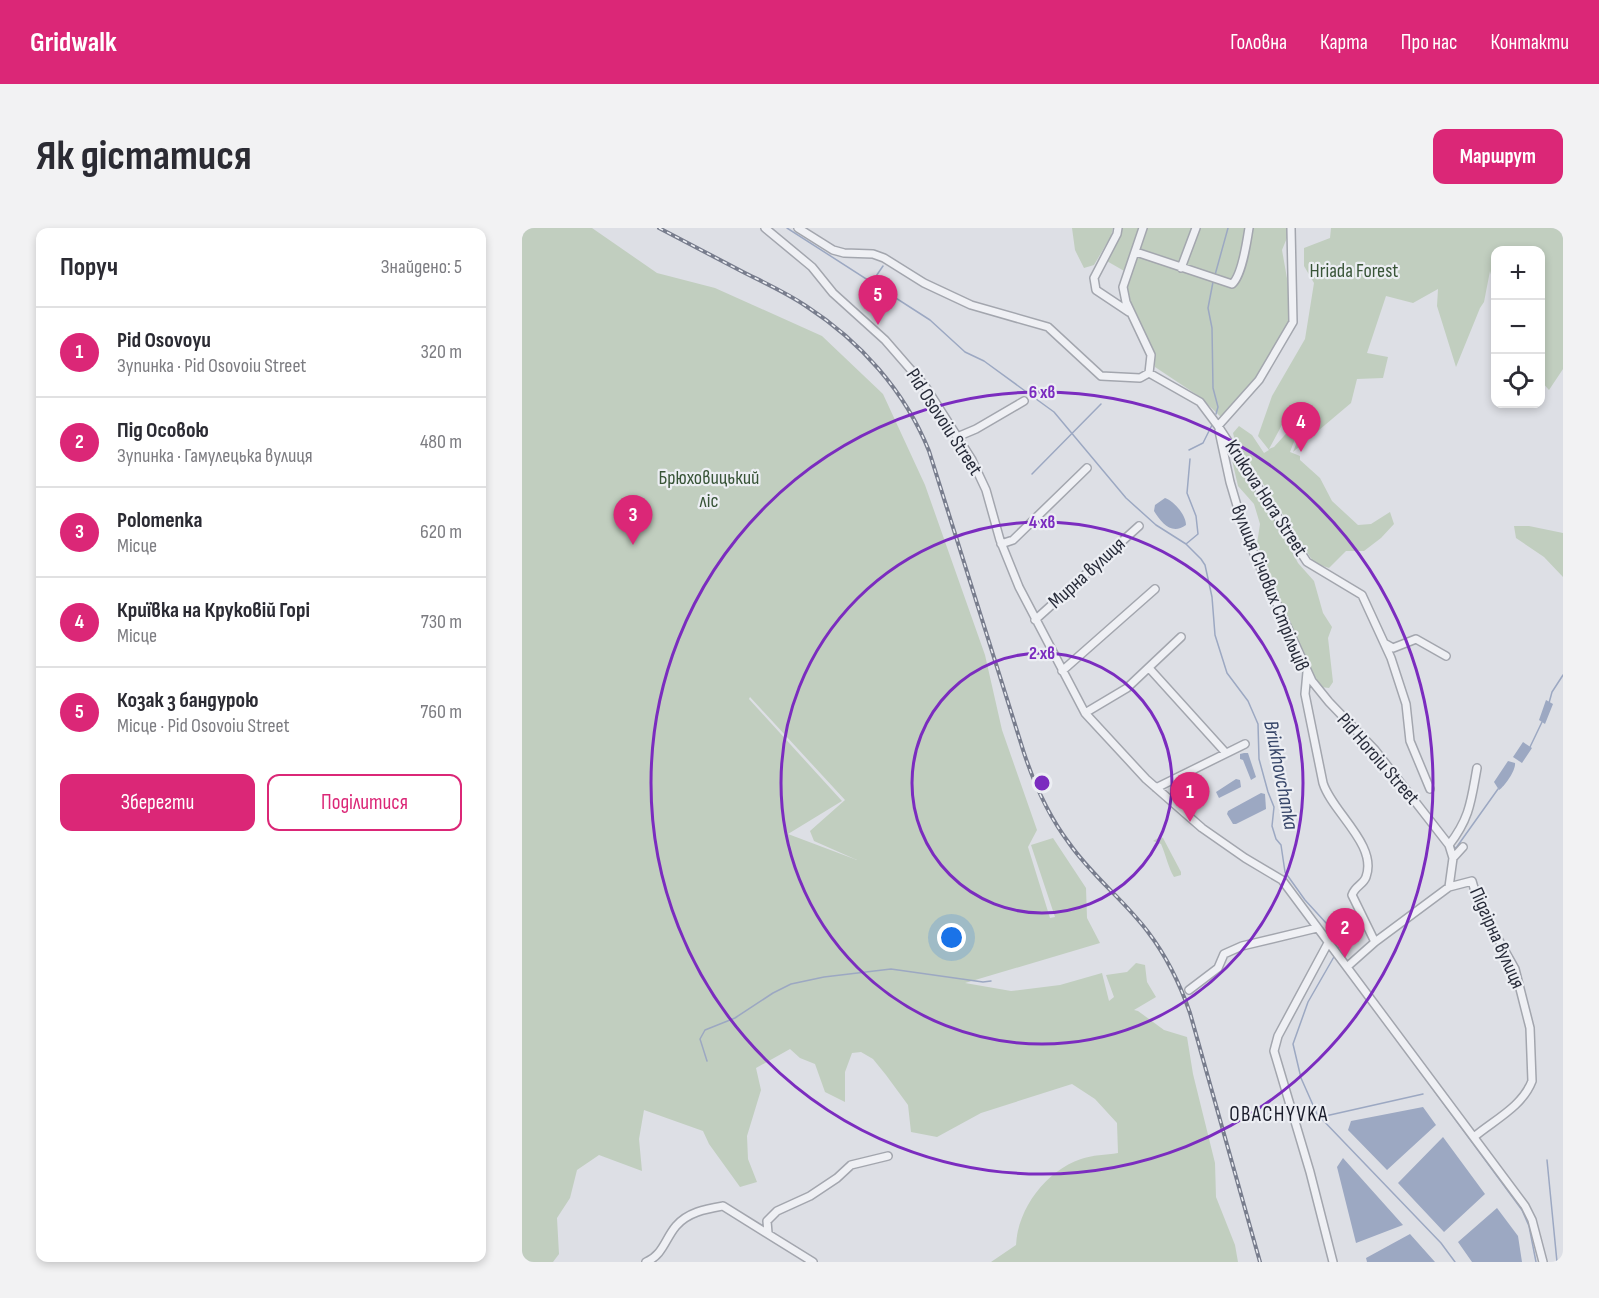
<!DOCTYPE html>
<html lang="uk">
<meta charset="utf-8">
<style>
:root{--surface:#fff;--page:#f2f2f3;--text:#2b2b33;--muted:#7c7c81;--line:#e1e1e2;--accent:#db2777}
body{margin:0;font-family:"Sofia Sans Condensed",sans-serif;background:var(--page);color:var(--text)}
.controls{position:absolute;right:18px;top:18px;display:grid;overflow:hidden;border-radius:12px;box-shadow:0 3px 9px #0003}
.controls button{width:54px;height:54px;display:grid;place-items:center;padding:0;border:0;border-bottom:2px solid var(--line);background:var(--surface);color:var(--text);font:30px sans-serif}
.you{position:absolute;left:430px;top:710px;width:21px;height:21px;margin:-15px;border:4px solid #fff;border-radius:50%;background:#1a73e8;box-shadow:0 0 0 9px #1a73e833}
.badge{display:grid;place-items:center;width:39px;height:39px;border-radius:50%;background:var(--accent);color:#fff;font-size:20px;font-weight:700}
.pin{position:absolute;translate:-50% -50px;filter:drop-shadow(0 2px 3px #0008)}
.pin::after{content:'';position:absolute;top:32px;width:21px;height:18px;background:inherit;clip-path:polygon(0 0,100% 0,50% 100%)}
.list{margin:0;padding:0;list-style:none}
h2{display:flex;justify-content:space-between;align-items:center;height:78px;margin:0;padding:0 24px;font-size:26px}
h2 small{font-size:20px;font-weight:400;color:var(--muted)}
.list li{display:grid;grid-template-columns:39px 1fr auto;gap:18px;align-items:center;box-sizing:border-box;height:90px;padding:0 24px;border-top:2px solid var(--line)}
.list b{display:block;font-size:22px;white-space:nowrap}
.list p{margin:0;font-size:20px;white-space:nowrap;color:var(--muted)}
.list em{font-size:20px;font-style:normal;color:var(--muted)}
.actions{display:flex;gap:12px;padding:18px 24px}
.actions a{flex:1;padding:14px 0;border:2px solid var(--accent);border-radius:12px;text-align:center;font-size:21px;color:var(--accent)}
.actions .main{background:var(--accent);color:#fff}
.icon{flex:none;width:33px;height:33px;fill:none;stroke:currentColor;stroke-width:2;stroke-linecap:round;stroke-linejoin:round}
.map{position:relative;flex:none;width:1041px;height:1034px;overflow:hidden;border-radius:12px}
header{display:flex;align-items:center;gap:36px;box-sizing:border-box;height:84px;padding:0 30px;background:var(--accent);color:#fff}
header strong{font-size:28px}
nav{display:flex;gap:33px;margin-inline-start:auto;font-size:21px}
.intro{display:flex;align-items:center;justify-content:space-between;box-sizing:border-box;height:144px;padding:0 36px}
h1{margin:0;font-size:42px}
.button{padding:15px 27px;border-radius:12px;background:var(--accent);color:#fff;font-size:21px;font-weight:700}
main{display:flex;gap:36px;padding:0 36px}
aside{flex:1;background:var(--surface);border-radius:12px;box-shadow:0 3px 9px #0003}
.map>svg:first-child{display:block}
.green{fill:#c1cebf;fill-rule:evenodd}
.water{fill:#9ca8c2}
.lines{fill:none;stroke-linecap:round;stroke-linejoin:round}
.stream{stroke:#9ca8c2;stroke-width:1.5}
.minor-casing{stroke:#a3a6ae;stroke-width:10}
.minor{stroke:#eff0f4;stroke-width:7}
.rail-casing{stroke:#787d8d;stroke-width:4}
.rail{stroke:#eceef3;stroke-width:1.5;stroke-dasharray:4.5;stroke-linecap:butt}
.ring{fill:none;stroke:#7b2cbf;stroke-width:3}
.labels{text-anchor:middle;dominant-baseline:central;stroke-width:4.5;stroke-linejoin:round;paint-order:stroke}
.park-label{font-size:20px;fill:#385437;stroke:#eceef3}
.street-label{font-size:20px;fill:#282c3a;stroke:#eceef3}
.water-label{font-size:21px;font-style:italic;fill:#374669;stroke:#eceef3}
.neighbourhood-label{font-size:21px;letter-spacing:1.5px;fill:#1b1d2b;stroke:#eceef3}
.centre{fill:#7b2cbf;stroke:#eceef3;stroke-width:3}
.ring-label{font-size:18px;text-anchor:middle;font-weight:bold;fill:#7b2cbf;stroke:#eceef3;stroke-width:4.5;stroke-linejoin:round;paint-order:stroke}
</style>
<header>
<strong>Gridwalk</strong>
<nav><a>Головна</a><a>Карта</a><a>Про нас</a><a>Контакти</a></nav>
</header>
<div class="intro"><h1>Як дістатися</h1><a class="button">Маршрут</a></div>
<main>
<aside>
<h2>Поруч<small>Знайдено: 5</small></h2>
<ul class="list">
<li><span class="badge">1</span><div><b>Pid Osovoyu</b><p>Зупинка · Pid Osovoiu Street</p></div><em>320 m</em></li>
<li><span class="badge">2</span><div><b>Під Осовою</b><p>Зупинка · Гамулецька вулиця</p></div><em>480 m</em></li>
<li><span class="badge">3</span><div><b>Polomenka</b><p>Місце</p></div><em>620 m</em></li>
<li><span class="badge">4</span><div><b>Криївка на Круковій Горі</b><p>Місце</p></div><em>730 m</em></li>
<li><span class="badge">5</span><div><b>Козак з бандурою</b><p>Місце · Pid Osovoiu Street</p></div><em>760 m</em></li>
</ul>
<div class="actions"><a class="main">Зберегти</a><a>Поділитися</a></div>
</aside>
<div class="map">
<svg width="1041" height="1034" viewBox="0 0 1041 1034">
<rect width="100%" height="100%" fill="#dddfe5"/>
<path class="green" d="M0,0h70l65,45 58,15 107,48 61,58 42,91 60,170 17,75 35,100 -9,17 22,71 5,-1 -24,-72 22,-7 33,50 1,30 13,25 -135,40 46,8 49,-6 42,-12 7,28 5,-4 -8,-22 21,-3 9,-9 9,2 2,17 9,15 -22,13 4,1 26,19 23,7 6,37 22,89 1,34 19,48 3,17h-247l25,-17c2,-37 30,-74 65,-86 11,-4 25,-4 37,-6l-1,-30 -22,-24 -23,-15 -91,29 -44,24 -26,-5 -3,-27 -22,-30 -13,-16 -12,-7 -9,1 -7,19v30l-20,-10 -10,-28 -15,-6 -10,-9 -34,19 5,22 -14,46 1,23 9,23 -17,5 -31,-43 -6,-13 -59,-21 -5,29 3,32 -43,-16 -22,15 -7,28 -13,20 2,36 -6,8h-31zM228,469l95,103 -35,31 4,10 43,19 -69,-26 54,-33 -93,-102z
M550,0h41l-2,8 -17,29 -10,3 -9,-18z
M598,0h171l-9,22 9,51 -1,18 -34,59 -32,42 -24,-23 -45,-30c-1,-20 -8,-26 -17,-44 -7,-16 -11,-33 -12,-51l-21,-12z
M809,0h232v141l-14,21 -8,-9 -1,-131h-44l-1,39 -5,-18 -6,31 -4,6 -24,59 -19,-61 1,-17 -25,14 -27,-7 -19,57 21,4 -5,21 -26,1 -6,24 -58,49 16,-40 -17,-6 -23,43 5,-2 18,-20 3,12 -5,13 10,4v4l20,18 12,23 26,24 13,-1 19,-12 4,12 -13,14 -17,13h-18l-17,17 -15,-5 -68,-106 -10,-12 -3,-12 6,-7 13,9 12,18 5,-3 -11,-14 14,-40 33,-57 9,-56 -10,-17v-18l26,-10z
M710,232h5l36,55 25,48 16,18 9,32 9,14 -4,11 5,44 -4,6 -8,-1 -9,-15 -41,-87 -14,-41 3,-20 -6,-20 -16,-18z
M992,298h15l34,7v44l-19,-20 -28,-19z
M638,609l3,1 18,34v3l-7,2c-6,-10 -8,-22 -13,-33l-8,-3z"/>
<path class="water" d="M643,270c9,3 21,17 21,27 -14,10 -24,-1 -32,-14l1,-6z
M1024,472l7,4 -8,20 -6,-4z
M1001,514l9,6 -10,15 -9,-6z
M722,525h4l8,24 -5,3 -8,-20 -3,-1v-5z
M986,533l7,2c1,7 -10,23 -16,27l-5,-8z
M714,551l4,1 1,7 -22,11 -3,-6z
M739,565l4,1 1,15 -30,15h-3l-6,-10 1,-3z
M901,879l13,18 -49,45 -39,-40 3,-9z
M921,909l42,57 -41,38 -46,-49z
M821,930l60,67 -47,18 -19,-76z
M975,980l21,28 4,26h-50l-14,-20z
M888,1006l25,28h-68l-1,-4z"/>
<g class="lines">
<path class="stream" d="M265,0l143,92 35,32 19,9 70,51 72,86 30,27 30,19 15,15 4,6 7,32 3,38 12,38 21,28 10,23 1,35 9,33 6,15 -2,19 4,13 5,6 4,27 20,28 33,36 3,8 -4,7
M693,47l13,-47
M350,54l11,-16
M691,54l-5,26 4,20 1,60 5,19 -2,7
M667,222l14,-7 9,-18
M510,246l69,-70
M664,316l12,-10 -2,-18 -9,-23 3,-34
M1027,475l3,-11 11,-17
M1008,519l12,-25
M931,618l3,2 42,-59
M813,727l-27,47 -15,42 8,34 16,36 124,129 14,19
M185,833l-7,-22 5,-9 30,-12 38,-25 18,-9 33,-7 67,-8 92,13 8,-1
M891,834l109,148 7,16 7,36
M799,889l102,-23
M1025,932l10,102"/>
<g class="minor-casing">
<path id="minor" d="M243,0l47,39 21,26 52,47 40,46 47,74 14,30 14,50 19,47 66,126 61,66 56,49 43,30 37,22 243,326 7,14 11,42
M276,0l35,22 11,3 29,1 11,4 40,25 47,22 77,22 53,49 39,2 9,-5 51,29 18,24 89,136 55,33 29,63 15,46 4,37 20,48
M596,0l-1,6 -23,44 2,12 33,22
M621,0l-20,59 3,15 25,53 -2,18
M614,24l96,32c10,-8 15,-43 17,-56
M659,40l15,-40
M696,198l41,-46 34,-58 -2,-94
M697,203l11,51 16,54 66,145 17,21 46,48 74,95 4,13
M435,209l19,-8 48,-28
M479,316l12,-4 74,-72
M513,392l104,-94
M864,416l7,4 23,-9 30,17
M627,440l76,84
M540,443l93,-82
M785,444l-2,22 18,89c9,29 55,62 43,94 -3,8 -11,9 -14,18l23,47
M563,485l42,-25 54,-51
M634,560l89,-44
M927,617c21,-27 22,-44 28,-77
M927,659l23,-6 7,24 36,64 15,59 2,53c-10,26 -38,39 -58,56
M806,715l-50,93 -4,15 36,121 23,90
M826,738l27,-24 74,-55 4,-29 10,-11
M667,762l29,-22 6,-14 18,-8 75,-18
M246,1005l-1,-12 10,-10 33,-15 27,-18 14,-13 37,-9
M124,1034c17,-7 19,-23 30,-36 12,-14 30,-17 47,-20l90,56"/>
</g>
<use href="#minor" class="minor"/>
<g class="rail-casing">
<path id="rail" d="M137,0c29,15 57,30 86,45 20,10 42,20 61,33 54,35 99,85 123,145l95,302c11,33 24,62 45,90 23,33 55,57 79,89 19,25 32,52 42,81l70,249"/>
</g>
<use href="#rail" class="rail"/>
</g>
<g class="ring">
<circle cx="520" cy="555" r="130"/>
<circle cx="520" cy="555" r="261"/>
<circle cx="520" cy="555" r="391"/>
</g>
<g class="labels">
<g class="park-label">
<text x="832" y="43">Hriada Forest</text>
<text x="187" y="250">Брюховицький<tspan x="187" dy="23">ліс</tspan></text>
</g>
<g class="street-label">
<text transform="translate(422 194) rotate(57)">Pid Osovoiu Street</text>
<text transform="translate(744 270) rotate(57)">Krukova Hora Street</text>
<text transform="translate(565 345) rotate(-42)">Мирна вулиця</text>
<text transform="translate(748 360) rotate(68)">вулиця Січових Стрільців</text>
<text transform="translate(856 531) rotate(49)">Pid Horoiu Street</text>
<text transform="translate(975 710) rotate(66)">Підгірна вулиця</text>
</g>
<g class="water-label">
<text transform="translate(759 547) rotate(79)">Briukhovchanka</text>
</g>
<g class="neighbourhood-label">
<text x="757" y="886">OBACHYVKA</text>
</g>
</g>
<circle cx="520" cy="555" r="9" class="centre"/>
<g class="ring-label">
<text x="520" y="170">6 хв</text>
<text x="520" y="300">4 хв</text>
<text x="520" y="431">2 хв</text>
</g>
</svg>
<div class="controls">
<button>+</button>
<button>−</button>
<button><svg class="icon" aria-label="locate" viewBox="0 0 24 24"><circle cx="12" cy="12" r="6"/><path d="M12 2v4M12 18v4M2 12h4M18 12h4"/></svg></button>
</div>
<div class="you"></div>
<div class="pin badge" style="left:668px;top:594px">1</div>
<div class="pin badge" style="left:823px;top:730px">2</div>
<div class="pin badge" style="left:111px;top:317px">3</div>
<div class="pin badge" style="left:779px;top:224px">4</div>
<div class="pin badge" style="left:356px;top:97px">5</div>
</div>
</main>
